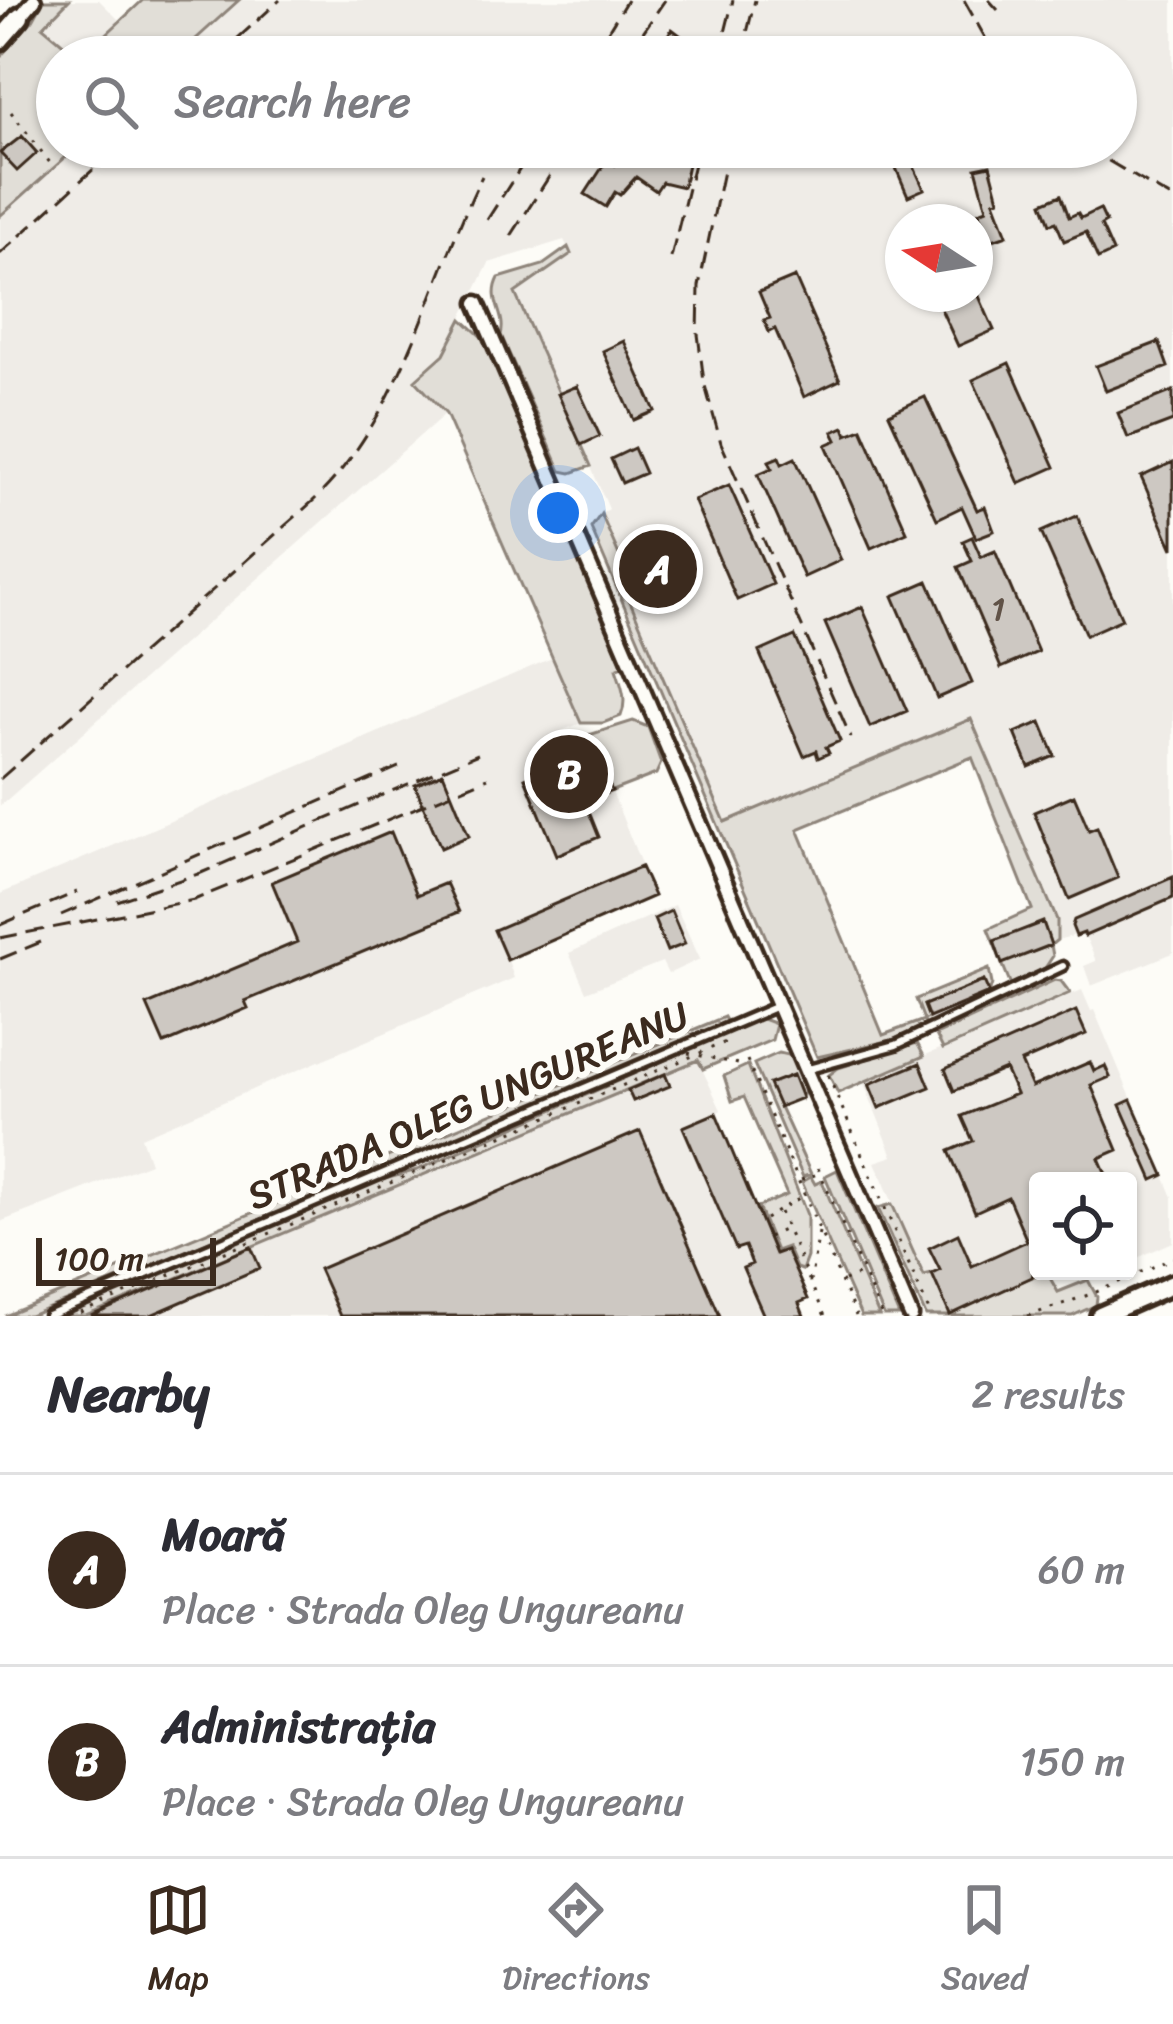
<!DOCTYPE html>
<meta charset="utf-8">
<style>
:root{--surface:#fff;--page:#f2f2f3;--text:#2b2b33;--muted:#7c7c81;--line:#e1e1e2;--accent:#3b2a1e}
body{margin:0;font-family:Sriracha,sans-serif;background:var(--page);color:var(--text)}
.controls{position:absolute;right:36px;bottom:36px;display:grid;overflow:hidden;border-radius:12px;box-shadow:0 3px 9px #0004}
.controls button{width:108px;height:108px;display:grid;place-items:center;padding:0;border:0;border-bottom:3px solid var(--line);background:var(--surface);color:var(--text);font:60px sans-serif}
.compass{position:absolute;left:885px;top:204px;width:108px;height:108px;border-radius:50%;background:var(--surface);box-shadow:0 3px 9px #0004;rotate:282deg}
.scale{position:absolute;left:36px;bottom:30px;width:180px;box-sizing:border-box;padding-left:12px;border:6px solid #3b2a1e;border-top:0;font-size:33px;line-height:42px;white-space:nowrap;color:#3b2a1e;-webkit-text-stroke:9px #fdfcf7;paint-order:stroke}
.you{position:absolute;left:558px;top:513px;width:42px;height:42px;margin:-30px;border:9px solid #fff;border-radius:50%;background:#1a73e8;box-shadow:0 0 0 18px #1a73e833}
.badge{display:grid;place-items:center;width:78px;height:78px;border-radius:50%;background:var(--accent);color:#fff;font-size:39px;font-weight:700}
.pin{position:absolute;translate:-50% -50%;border:6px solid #fff;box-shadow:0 3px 12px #0006}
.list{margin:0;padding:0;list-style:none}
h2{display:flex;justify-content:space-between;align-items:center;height:156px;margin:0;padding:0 48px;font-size:51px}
h2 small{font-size:39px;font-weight:400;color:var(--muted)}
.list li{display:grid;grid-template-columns:78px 1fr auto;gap:36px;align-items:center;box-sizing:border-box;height:192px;padding:0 48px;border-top:3px solid var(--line)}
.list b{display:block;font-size:45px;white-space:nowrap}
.list p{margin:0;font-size:39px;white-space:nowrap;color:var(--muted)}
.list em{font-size:39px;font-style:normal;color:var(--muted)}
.icon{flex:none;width:66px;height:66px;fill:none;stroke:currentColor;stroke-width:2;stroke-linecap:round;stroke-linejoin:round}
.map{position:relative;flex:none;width:1173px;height:1316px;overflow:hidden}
.search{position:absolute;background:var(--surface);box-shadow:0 3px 9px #0004;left:36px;right:36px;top:36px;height:132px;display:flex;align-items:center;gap:30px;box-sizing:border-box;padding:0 42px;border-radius:66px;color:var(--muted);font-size:45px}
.sheet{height:540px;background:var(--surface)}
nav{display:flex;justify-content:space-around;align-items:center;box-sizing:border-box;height:168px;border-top:3px solid var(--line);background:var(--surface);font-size:33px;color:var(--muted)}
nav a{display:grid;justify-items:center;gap:6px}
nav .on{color:var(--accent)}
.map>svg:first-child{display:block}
.built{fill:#efece7;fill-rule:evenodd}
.green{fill:#e1ded7;stroke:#8e847a;stroke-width:3;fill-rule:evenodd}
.building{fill:#cdc8c2;stroke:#3b2a1e;stroke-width:3}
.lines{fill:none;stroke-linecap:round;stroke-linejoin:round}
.lane-casing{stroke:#3b2a1e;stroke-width:15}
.street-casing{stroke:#3b2a1e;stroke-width:21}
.secondary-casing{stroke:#3b2a1e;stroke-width:26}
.path{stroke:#3b2a1e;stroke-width:3;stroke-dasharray:3 9;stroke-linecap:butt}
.lane{stroke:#fdfcf7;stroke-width:6}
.street{stroke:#fdfcf7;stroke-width:12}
.secondary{stroke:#fdfcf7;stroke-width:16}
.rail{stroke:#3b2a1e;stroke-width:3;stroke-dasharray:18 9;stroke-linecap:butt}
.labels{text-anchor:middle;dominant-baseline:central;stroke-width:12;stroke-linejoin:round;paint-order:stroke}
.number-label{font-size:33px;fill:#605247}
.street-label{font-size:39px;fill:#3b2a1e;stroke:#fdfcf7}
</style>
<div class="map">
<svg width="1173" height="1316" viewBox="0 0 1173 1316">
<rect width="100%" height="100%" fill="#fdfcf7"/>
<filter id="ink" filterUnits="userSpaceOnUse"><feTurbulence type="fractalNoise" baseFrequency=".00833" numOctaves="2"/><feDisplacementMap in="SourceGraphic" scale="24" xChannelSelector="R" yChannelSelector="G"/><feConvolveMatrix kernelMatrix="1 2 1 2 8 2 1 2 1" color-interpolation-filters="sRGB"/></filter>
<g filter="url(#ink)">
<path class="built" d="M50,0h49l21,21 23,-21h1030v953l-82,33 -7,-20 12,-5 -12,-28 -27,7v-21l-87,-200 -245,103 -106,-245 8,-4 -26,-59 8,-5 -94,-217 56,-38 -7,-14 -75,23 -45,91 -29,26 31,33 -446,393v-749zM57,57h1059v90h-1059zM903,222h72v72h-72z
M552,658l29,65 -30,12 10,26 17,-6 -5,-13 16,-7 65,161 -146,64 6,18 -373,159 9,26 -150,59v-328z
M675,905l25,54 -32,15 -6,-12 -76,30 -17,-39z
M1082,990l9,21 3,-1 79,187v45l-45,20v-81h-90l-1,94 -87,40 -19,-41 -6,3 -50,-115 18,-6 -30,-75z
M698,1060l23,50 -5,3 59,141 11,-4 22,49 -9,5 5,12h-718z"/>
<path class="green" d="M44,0h25l-26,27 36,30h-22v90h20l-77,69v-159l33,-37z
M143,0h96l-63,57h-30l-8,-8 -10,8h-46z
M568,247l3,7 -56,39 76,173 -20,7 -10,-2 -60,-136c6,-21 -14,-34 -2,-57l44,-13z
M462,319l25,23 136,324 -7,3c5,16 12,30 5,47l-18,7h-22l-135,-309 -31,-34 29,-26z
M601,514l26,59 -7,5 105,244 246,-103 86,201v20l-6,5 2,11 -8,12 -34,17 -23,-56 44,-20 -60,-152 -174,72 85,206 41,-15 -8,-21 73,-30 3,15 -3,10 -6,-13 -59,24 5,13 -5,2 1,5 -33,15 -75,17 -226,-529zM1043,923l8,22 -49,18 -8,-22z
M633,721l15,6 13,36 -5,11 -44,17 -22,-44 3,-2 -4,-10z
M1055,980l6,1 9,12 -127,56 -7,-14z
M724,1017l4,7 -698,292h-25z
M760,1018l16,6 -4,16 -69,29 -5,-9 -612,256h-28l316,-134 43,-12z
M917,1043l7,13 -86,37 -9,-18 9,-7z
M779,1053l13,3 14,31 -4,11 -9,-23 -23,10 41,89 -8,3 -49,-113z
M748,1065l59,150v42l-5,13 -6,-2 -9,-21 -11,4 -18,-44 29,-12 -43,-98 -12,4 -8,-25z
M837,1170l62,146h-15l-59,-140z
M811,1177l4,7 7,-3 57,135h-18l-59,-134z
M892,1204l32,72 8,-2 18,40 86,-39 2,-17v13h8l12,21 30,-12 9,17 -1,8 -24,11h-146l-48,-108z"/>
<path class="building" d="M672,29l16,12 -11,16h-25z
M22,136l15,17 -20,18 -17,-18z
M626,147h36l-4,6 9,6 21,5 -5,23 -21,-5 -6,9 -20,-14 -16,18 -5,-3 -9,15 -21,-13 22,-34 8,5z
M887,147h18l19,42 -16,7z
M990,165l9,34 -5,2 13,34 -17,6 -11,-29 8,-3 -11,-41z
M1061,195l8,22 9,-4 3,5 19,-9 6,13 -5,3 12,27 -15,7 -12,-27 -22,9 -8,-19 -6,2 -8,-21z
M795,277l45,103 -36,17 -29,-68 -6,3 -5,-12 6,-2 -11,-26z
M934,294h44l16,36 -36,16z
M624,341l31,70 -21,9 -31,-69z
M1159,342l9,25 -62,24 -10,-25z
M1009,363l46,104 -36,16 -46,-103z
M577,386l23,50 -19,9 -23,-51z
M1173,391v30l-45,17 -10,-25z
M925,397l52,113 8,-3 9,24 -18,7 -14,-31 -25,12 -48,-105z
M844,427l3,8 15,-6 45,103 -36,16 -45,-103 11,-5 -4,-8z
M634,448l11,25 -23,10 -11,-24z
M779,457l3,7 13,-6 46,102 -37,17 -46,-103 14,-6 -3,-7z
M1173,462v87l-32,-72z
M729,485l44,99 -36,16 -43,-100z
M1077,516l45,103 -36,16 -45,-103z
M972,537l9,20 14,-6 43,101 -37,16 -43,-101 14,-6 -9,-20z
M670,552l2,4 4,-1 8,24 -18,8 -7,-14 -17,5 -5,-10z
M928,581l44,102 -35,15 -44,-102z
M862,607l45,104 -37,16 -45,-104z
M795,636l45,105 -14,6 3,6 -11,5 -2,-7 -12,5 -45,-104z
M1041,722l14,34 -26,11 -14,-34z
M589,735l4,11 -3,1 22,44 -27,11 14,35 -42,18 -32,-77 53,-24 -5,-12z
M443,773l26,63 -28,12 -26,-63z
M1074,795l15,35 8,-3 21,51 -49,21 -35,-87z
M391,832l26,63 29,-12 13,29 -214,89 3,7 -84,36 -17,-39 150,-63 -25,-60z
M641,867l13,29 -147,64 -13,-30z
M1173,877v21l-88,38 -1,-3 -8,3 -4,-10 2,-6z
M671,911l14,33 -18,7 -13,-32z
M1043,922l8,23 -49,19 -8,-23z
M984,981l5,12 -60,25 -5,-13z
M1076,1011l10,23 -65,28 11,25 58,-25 4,9 11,-5 5,11 -19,8 27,65 -19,8 10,23h-71v77l-6,19 -82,38 -18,-41 8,-4 -11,-22 29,-14 14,32 55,-25 -19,-44 -33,15 -26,-61 24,-10 -11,-25 54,-22 -11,-25 -51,22 -9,-22z
M920,1063l10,24 -51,21 -10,-24z
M665,1074l5,12 -37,15 -5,-11z
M793,1075l9,23 -23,9 -10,-23z
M1131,1100l33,75 -11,5 -33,-75z
M716,1113l59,141 11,-4 22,49 -9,4 5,13h-40l-21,-48 9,-4 -7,-18 -9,3 -53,-122z
M640,1131l80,185h-380l-21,-47z
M251,1247l9,21 -111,48h-58z"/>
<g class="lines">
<g class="lane-casing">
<path id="lane" d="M809,1069l87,-24 167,-79
M48,1316l727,-309"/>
</g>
<g class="street-casing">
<path id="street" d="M20,17l14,-17
M477,303l434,1013"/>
</g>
<g class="secondary-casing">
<path id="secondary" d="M0,40l20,-23
M1100,1316l73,-32"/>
</g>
<path class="path" d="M11,112l43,56
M688,1053l50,11
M747,1060l109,256
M828,1075l103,241
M818,1168l64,148
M801,1180l19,-7
M780,1212l29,68
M765,1219l39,-24
M819,1232l-9,50 15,34
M768,1237l17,-8
M844,1281l18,-8
M80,1313l646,-271
M1028,1316l66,-23 79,-35"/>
<use href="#lane" class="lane"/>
<use href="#street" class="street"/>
<use href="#secondary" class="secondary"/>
<path class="rail" d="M964,0l32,57
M989,0l9,10
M217,57l63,-57
M592,57l35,-57
M626,57l39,-57
M719,57l14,-57
M741,57l14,-57
M728,147l-29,139 -1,48 6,48 17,61 130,295
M1085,147l88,52
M487,220l47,-73
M511,236l57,-89
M0,254l118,-107
M671,258l27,-111
M0,779l313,-278c89,-85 116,-217 169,-325
M117,901l84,-28 277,-119
M61,915l340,-149
M0,925l77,-33
M0,938l194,-38 294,-122
M0,959l41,-17"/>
</g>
</g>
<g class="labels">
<g class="number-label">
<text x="998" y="609">1</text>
</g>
<g class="street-label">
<text transform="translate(468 1105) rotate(-23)">STRADA OLEG UNGUREANU</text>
</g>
</g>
</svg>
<div class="controls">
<button><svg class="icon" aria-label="locate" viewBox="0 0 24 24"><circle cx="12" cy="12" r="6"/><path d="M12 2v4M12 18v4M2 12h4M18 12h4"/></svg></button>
</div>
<svg class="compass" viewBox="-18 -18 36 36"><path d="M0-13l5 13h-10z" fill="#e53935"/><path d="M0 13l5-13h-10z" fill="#7c7c81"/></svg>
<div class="scale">100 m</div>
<div class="you"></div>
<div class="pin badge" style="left:658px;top:569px">A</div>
<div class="pin badge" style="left:569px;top:774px">B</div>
<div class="search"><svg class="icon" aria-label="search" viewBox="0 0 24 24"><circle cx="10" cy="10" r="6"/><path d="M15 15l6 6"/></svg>Search here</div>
</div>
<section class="sheet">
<h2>Nearby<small>2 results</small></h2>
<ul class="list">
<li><span class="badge">A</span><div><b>Moară</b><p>Place · Strada Oleg Ungureanu</p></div><em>60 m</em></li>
<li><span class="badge">B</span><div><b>Administrația</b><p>Place · Strada Oleg Ungureanu</p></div><em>150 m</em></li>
</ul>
</section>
<nav>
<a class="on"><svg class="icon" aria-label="map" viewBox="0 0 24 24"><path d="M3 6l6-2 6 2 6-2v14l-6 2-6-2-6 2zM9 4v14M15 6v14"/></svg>Map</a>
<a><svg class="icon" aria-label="directions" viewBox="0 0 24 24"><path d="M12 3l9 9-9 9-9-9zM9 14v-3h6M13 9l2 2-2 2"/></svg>Directions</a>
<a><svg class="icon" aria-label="saved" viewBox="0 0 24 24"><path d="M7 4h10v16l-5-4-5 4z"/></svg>Saved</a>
</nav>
